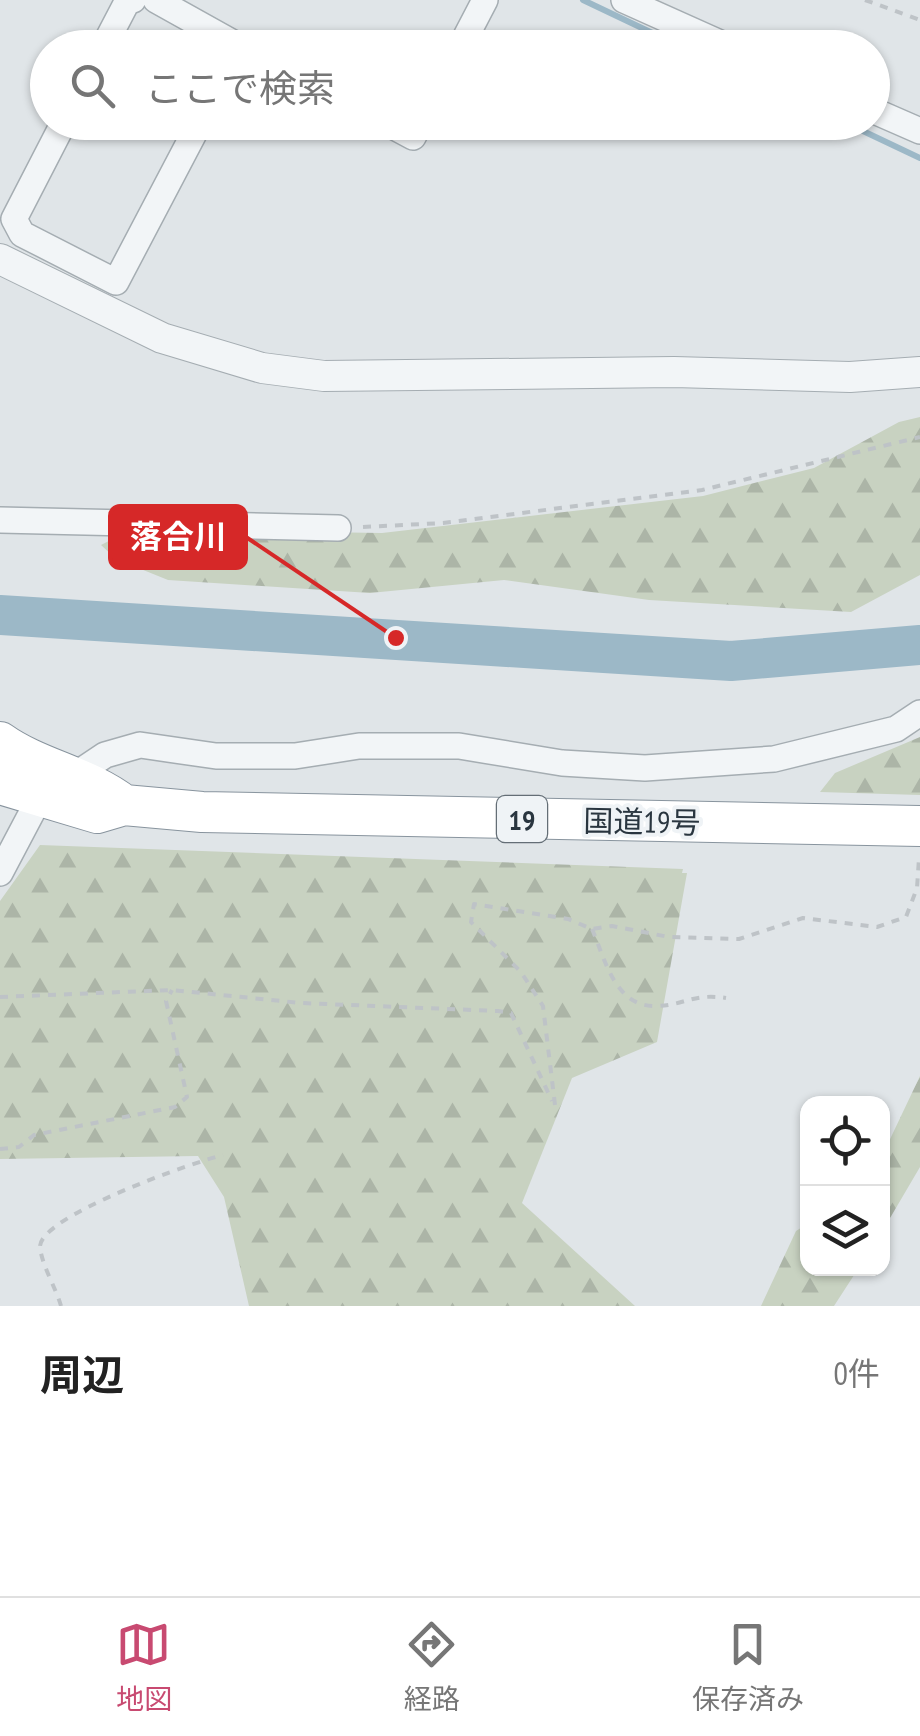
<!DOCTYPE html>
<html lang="ja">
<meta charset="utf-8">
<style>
:root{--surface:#fff;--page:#f2f2f2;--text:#222;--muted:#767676;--line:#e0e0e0;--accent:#c84a71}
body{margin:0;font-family:"PT Sans Narrow","Noto Sans JP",sans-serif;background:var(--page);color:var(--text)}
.controls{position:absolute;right:30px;bottom:30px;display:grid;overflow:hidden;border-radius:20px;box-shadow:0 2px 8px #0004}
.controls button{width:90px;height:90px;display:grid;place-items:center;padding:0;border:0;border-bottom:2px solid var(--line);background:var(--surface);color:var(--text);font:50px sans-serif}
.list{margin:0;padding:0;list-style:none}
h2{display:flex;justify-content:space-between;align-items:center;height:130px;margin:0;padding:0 40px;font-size:42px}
h2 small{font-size:32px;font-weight:400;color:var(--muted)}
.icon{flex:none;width:55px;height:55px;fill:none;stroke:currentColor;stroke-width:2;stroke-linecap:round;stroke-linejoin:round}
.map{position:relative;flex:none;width:920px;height:1306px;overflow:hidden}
.search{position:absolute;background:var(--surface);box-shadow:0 2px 8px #0004;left:30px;right:30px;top:30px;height:110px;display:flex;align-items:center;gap:25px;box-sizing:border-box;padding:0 35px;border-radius:55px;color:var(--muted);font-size:38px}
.sheet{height:290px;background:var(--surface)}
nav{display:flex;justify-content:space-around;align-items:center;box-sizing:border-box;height:140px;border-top:2px solid var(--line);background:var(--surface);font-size:28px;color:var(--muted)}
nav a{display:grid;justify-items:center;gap:5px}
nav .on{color:var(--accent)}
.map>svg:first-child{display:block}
.forest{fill:url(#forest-firs)}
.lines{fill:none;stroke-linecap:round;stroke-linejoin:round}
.stream{stroke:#9cb8c7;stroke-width:6}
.river{stroke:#9cb8c7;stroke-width:40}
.minor-casing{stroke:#a5adb2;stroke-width:28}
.tertiary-casing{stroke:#a5adb2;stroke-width:32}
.trunk-casing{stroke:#88949e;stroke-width:42}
.path{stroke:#bec3c7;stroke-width:4;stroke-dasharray:8 8;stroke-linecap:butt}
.minor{stroke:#f2f5f7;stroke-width:25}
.tertiary{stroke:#f2f5f7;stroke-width:30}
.trunk{stroke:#fff;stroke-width:40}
.labels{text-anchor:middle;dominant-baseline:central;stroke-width:8;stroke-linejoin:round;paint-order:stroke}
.shield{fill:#eff3f6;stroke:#646e76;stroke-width:2.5}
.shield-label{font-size:28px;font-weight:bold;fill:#29353f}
.street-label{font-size:30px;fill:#29353f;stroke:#eff3f6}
.leader{fill:none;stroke:#d62828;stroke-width:4}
.callout-dot{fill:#d62828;stroke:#eff3f6;stroke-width:4}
.callout{fill:#d62828;stroke:#d62828;stroke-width:4}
.callout-label{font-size:32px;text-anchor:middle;font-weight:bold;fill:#fff}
</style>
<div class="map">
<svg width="920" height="1306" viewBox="0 0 920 1306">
<defs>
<pattern id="forest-firs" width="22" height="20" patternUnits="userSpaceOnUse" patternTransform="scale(2.5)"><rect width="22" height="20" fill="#c8d2c1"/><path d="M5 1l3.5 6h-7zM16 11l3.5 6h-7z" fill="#acb5a7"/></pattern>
</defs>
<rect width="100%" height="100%" fill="#e0e5e8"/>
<path class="forest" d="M920,417v158l-69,37 -202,-12 -145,-20 -134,13 -202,-13 -52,-21 -15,-14 31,-16 250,4 321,-37 111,-28 85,-46z
M920,737v58l-100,-3 15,-19z
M40,845l643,24 -1,4h5l-30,169 -85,36 -50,125 113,103h-386l-25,-109 -26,-41 -198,3v-258z
M920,1076v91l-37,63v-76z
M807,1224l1,44 50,1 -24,37h-73l35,-75z"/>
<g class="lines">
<path class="stream" d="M583,0l101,48
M844,122l76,36"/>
<path class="river" d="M0,615l731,46 189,-16"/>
<g class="minor-casing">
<path id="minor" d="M156,0l86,48
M624,0l107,48
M103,48l24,-46 6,-2
M460,48l25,-48
M872,110l48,21
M64,122l-50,97 8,15 94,48 84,-160
M385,122l28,15 8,-15
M0,520l338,8
M0,873l39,-74 66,-44 35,-10 76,11h79l64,-10h100l103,17 83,5 129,-9 122,-30 24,-16"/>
</g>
<g class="tertiary-casing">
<path id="tertiary" d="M0,259l162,79 100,30 62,8 350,-4 176,5 70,-5"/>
</g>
<g class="trunk-casing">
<path id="trunk" d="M0,742c38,27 87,34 124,63
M0,784l97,29 27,-8 78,7 718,14"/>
</g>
<path class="path" d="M865,0l55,20
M363,527l80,-4 259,-33 218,-53
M592,929c13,30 23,79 65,77 28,-1 36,-13 69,-8
M0,997l172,-7 129,13 197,8 13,2 41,88
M555,1105l-12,-99 -22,-34 -50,-50 3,-18 94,15 24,10 20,-3 57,11 70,2 64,-21 74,9 29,-10 11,-29 2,-30
M0,1149l19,-2 15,-12 141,-28 12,-10 -21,-96 6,-11
M61,1306c-5,-18 -19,-40 -21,-59 -1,-31 154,-85 183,-92"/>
<use href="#minor" class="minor"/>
<use href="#tertiary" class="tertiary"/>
<use href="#trunk" class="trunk"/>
</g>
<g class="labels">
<rect class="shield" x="497" y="796" width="50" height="46" rx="8"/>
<g class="shield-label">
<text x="522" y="819">19</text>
</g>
<g class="street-label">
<text transform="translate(642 821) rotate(1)">国道19号</text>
</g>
</g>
<path class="leader" d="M396 638L246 537"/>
<circle class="callout-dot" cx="396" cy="638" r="10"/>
<rect class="callout" x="110" y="506" width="136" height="62" rx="10"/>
<g class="callout-label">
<text x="178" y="548">落合川</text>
</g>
</svg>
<div class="controls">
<button><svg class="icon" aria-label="locate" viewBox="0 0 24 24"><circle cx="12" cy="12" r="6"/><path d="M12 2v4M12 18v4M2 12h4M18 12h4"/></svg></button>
<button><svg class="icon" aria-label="layers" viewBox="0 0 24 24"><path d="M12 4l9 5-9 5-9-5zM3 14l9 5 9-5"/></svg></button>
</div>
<div class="search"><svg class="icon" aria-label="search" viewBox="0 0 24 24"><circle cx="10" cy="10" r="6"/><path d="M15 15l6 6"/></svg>ここで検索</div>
</div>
<section class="sheet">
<h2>周辺<small>0件</small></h2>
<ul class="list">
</ul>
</section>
<nav>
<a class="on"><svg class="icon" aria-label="map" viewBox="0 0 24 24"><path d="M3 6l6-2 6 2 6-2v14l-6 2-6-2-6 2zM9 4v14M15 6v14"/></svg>地図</a>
<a><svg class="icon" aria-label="directions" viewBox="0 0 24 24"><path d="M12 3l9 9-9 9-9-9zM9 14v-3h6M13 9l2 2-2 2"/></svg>経路</a>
<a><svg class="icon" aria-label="saved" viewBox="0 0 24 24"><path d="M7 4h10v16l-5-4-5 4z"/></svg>保存済み</a>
</nav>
